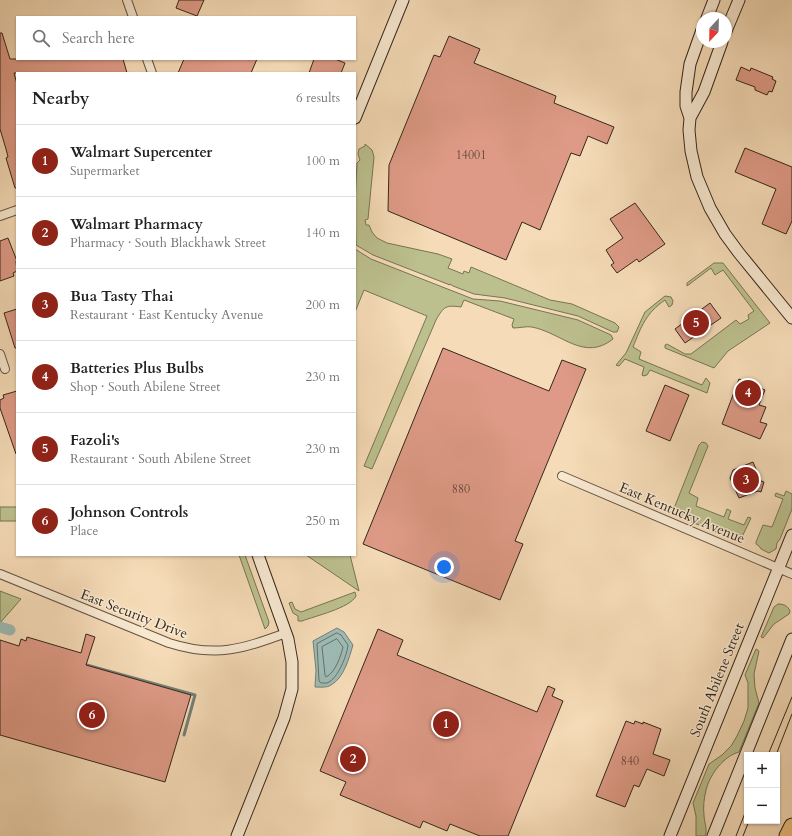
<!DOCTYPE html>
<meta charset="utf-8">
<style>
:root{--surface:#fff;--page:#f2f2f2;--text:#222;--muted:#767676;--line:#e0e0e0;--accent:#8f2418}
body{margin:0;font-family:Cardo,serif;background:var(--page);color:var(--text)}
.controls{position:absolute;right:12px;bottom:12px;display:grid;overflow:hidden;border-radius:0px;box-shadow:0 1px 3px #0004}
.controls button{width:36px;height:36px;display:grid;place-items:center;padding:0;border:0;border-bottom:1px solid var(--line);background:var(--surface);color:var(--text);font:20px sans-serif}
.compass{position:absolute;left:696px;top:12px;width:36px;height:36px;border-radius:50%;background:var(--surface);box-shadow:0 1px 3px #0004;rotate:202deg}
.you{position:absolute;left:444px;top:567px;width:14px;height:14px;margin:-10px;border:3px solid #fff;border-radius:50%;background:#1a73e8;box-shadow:0 0 0 6px #1a73e833}
.badge{display:grid;place-items:center;width:26px;height:26px;border-radius:50%;background:var(--accent);color:#fff;font-size:13px;font-weight:700}
.pin{position:absolute;translate:-50% -50%;border:2px solid #fff;box-shadow:0 1px 4px #0006}
.list{margin:0;padding:0;list-style:none}
h2{display:flex;justify-content:space-between;align-items:center;height:52px;margin:0;padding:0 16px;font-size:17px}
h2 small{font-size:13px;font-weight:400;color:var(--muted)}
.list li{display:grid;grid-template-columns:26px 1fr auto;gap:12px;align-items:center;box-sizing:border-box;height:72px;padding:0 16px;border-top:1px solid var(--line)}
.list b{display:block;font-size:15px;white-space:nowrap}
.list p{margin:0;font-size:13px;white-space:nowrap;color:var(--muted)}
.list em{font-size:13px;font-style:normal;color:var(--muted)}
.icon{flex:none;width:22px;height:22px;fill:none;stroke:currentColor;stroke-width:2;stroke-linecap:round;stroke-linejoin:round}
.map{position:relative;flex:none;width:792px;height:836px;overflow:hidden}
.search{position:absolute;background:var(--surface);box-shadow:0 1px 3px #0004;left:16px;top:16px;width:340px;height:44px;display:flex;align-items:center;gap:10px;box-sizing:border-box;padding:0 14px;border-radius:0px;color:var(--muted);font-size:15px}
.panel{position:absolute;background:var(--surface);box-shadow:0 1px 3px #0004;left:16px;top:72px;width:340px;height:484px;border-radius:0px}
.map>svg:first-child{display:block}
.green{fill:#bcc08e;stroke:#787455}
.water{fill:#9dbab3;stroke:#737f77}
.lines{fill:none;stroke-linecap:round;stroke-linejoin:round}
.shore{stroke:#687068;stroke-width:1}
.stream{stroke:#737f77;stroke-width:3}
.canal{stroke:#9dbab3;stroke-width:11}
.building{fill:#de9a86;stroke:#34271c}
.street-casing{stroke:#645443;stroke-width:10}
.secondary-casing{stroke:#34271c;stroke-width:13}
.highway-casing{stroke:#34271c;stroke-width:17}
.street{stroke:#f8e8d0;stroke-width:8}
.secondary{stroke:#f8e8d0;stroke-width:11}
.highway{stroke:#eabe7c;stroke-width:15}
.tram{stroke:#34271c;stroke-width:1}
.labels{text-anchor:middle;dominant-baseline:central;stroke-width:3;stroke-linejoin:round;paint-order:stroke}
.number-label{font-size:12px;fill:#5e4436}
.street-label{font-size:14px;fill:#34271c;stroke:#f8e8d0}
</style>
<div class="map">
<svg width="792" height="836" viewBox="0 0 792 836">
<rect width="100%" height="100%" fill="#f5dbb7"/>
<filter id="stains"><feTurbulence type="fractalNoise" baseFrequency=".005" numOctaves="4"/><feColorMatrix values="0 0 0 0 .2 0 0 0 0 .09 0 0 0 0 .02 0 0 0 .5 -.17"/></filter>
<radialGradient id="worn" r=".72"><stop offset=".6" stop-color="#630" stop-opacity="0"/><stop offset="1" stop-color="#630" stop-opacity=".3"/></radialGradient>
<path class="green" d="M365,144l7,6 2,7 -6,62 -3,1 1,5h3l3,7 5,6 10,5 51,11 14,5 -4,9 15,6 1,-3 5,2 2,-6 79,33 22,4 43,19 4,4 -2,5h-4l-35,-16 -73,-18 -31,-4 -21,-8 -3,-2v1l-77,-30 -17,-10 -1,-41 2,-41 3,-3 -2,-6 1,-5 6,-3z
M355,249l16,10 102,40 27,2 78,19 33,15 2,4c-29,23 -51,-6 -81,-12 -6,-1 -12,1 -19,1l-1,-3 2,-6 -50,-19 -3,7c-15,-2 -17,-1 -25,13l-64,149 -8,-3 63,-150 -63,-26 -9,22z
M714,263h9l47,60 -42,28 -14,17 -49,-20v-3l2,-1 18,10h6l45,-34 4,4 9,-5 -1,-4 6,-4 -31,-41 -8,5 -4,-7 -24,18v-3z
M665,296l6,1 2,4 -1,4 -3,2 -4,-7c-19,13 -24,27 -32,47l8,5 -2,7 63,26 4,-7 4,5 -3,10 -57,-23 -3,5 -4,1 -1,-1 2,-8 -19,-8 -6,7 -3,-1 10,-12 19,-41z
M702,442l4,1 2,3 -19,47 9,5 -2,8 28,11 3,-8 4,2 -3,8 16,6 4,-8 3,1 -9,19 -6,3 -57,-23 -3,-5 -3,-1 26,-66z
M786,491l6,3v15l-12,30 -3,4 -1,6 -7,4 -8,-4 -2,-3 -3,-2v-2l7,-17 9,2 11,-28 -8,-3 1,-3 8,3z
M0,507h17v14h-17z
M239,555h6l24,67 -1,4 -3,3z
M306,555h44l9,36z
M0,591l21,8 -21,24z
M355,592l1,4c-6,12 -41,20 -54,25h-4v-5l-5,-3 -4,-10 3,-1 3,7 6,3z
M778,604c6,0 10,2 12,7l-1,3 -15,10 -11,14 -2,-1 13,-30z
M756,649l3,2 -5,23 1,14 4,15 -20,49c-15,4 -29,22 -33,38 -2,8 -3,17 -2,25 0,7 4,15 1,21h-9v-20l-3,-13 16,-39 13,-9 9,-9 6,-10 7,-15 4,-13v-25l-3,-8z"/>
<path class="water" d="M337,628l7,4 9,13c-4,13 -9,33 -22,40 -4,3 -11,2 -16,2l1,-17 -3,-29z"/>
<g class="lines">
<path class="shore" d="M337,633l4,2 7,10c-1,10 -10,34 -21,38 0,0 -6,0 -6,0l-2,-2 -2,-37z
M337,639l6,8c-2,9 -8,26 -17,30l-1,-2 -3,-28z"/>
<path class="stream" d="M83,664l112,31 -11,40"/>
<path class="canal" d="M0,627l10,3"/>
</g>
<path class="building" d="M179,0h25l-7,16 -21,-8z
M0,33h2l8,26h113l4,14h-113l3,11v104h-2l-9,-30 2,-1 -2,-8 -6,-20z
M449,36l31,13 -6,14 82,33 -2,7 60,24 -7,17 -19,-8 -8,20 -9,-3 -31,77 -18,-8 -16,38 -118,-49 1,-46 45,-110 6,2z
M184,59h73l-6,14h-73z
M314,59h21l10,4 -4,10h-32z
M741,67l9,4 1,-3 22,9 -1,2 4,2 -4,11 -3,-1 -2,4 -12,-5v-3l-19,-7z
M745,148l47,19v54l-6,13 -24,-10 14,-35 -41,-17z
M635,203l30,41 -26,18 -2,-3 -20,14 -6,-8 3,-2 -8,-13 17,-12 -13,-19z
M8,238l9,23h-1l1,10 -4,2 1,3 -14,5v-40z
M710,303l11,15 -36,25 -10,-14z
M17,309v39h-2l-11,-35z
M443,348l106,43 13,-31 24,9 -71,172 8,3 -23,56 -137,-56z
M739,379l26,11 -6,15 7,2 -6,15 7,2 -7,15 -38,-15z
M665,385l24,10 -19,46 -24,-10z
M17,391v62l-1,1 -16,-46v-8l4,-2 -1,-3z
M753,462l8,19 3,1 -3,10 -3,-1 -19,7 -9,-20 3,-8z
M378,629l25,11 -6,15 140,57 11,-26 7,3 -3,7 11,5 -55,135h-28l-30,-12 -3,7 -24,-10 -3,7 -80,-33 6,-13 -26,-11z
M86,634l9,3 -9,28 105,30 -26,87 -165,-47v-95l19,6 2,-7 5,2 1,-4 54,16z
M626,721l8,3 1,-3 8,3v-2l18,7 -8,25 17,6 -6,16 -17,-7 -8,18 -5,-2 -9,22 -29,-11z"/>
<g class="lines">
<g class="street-casing">
<path id="street" d="M127,0l6,17
M147,59l5,14
M0,216l17,-6
M0,354l5,15
M562,476l230,98
M0,574l169,69c47,15 73,6 117,-10"/>
</g>
<g class="secondary-casing">
<path id="secondary" d="M707,18l7,-18
M702,30l-12,34 -4,28v14l4,12 -1,12 2,21 6,26 13,31 15,26 14,19 53,65
M726,31l13,-31
M355,118l48,-118
M690,118l14,-26 18,-50
M237,836l47,-118 8,-29v-27l-4,-23 -30,-84
M670,836l122,-301
M713,836l79,-197"/>
</g>
<g class="highway-casing">
<path id="highway" d="M787,836l5,-10"/>
</g>
<use href="#street" class="street"/>
<use href="#secondary" class="secondary"/>
<use href="#highway" class="highway"/>
<path class="tram" d="M768,755l24,-58
M776,755l16,-41
M736,836l11,-28
M743,836l6,-15"/>
</g>
<g class="labels">
<g class="number-label">
<text x="471" y="155">14001</text>
<text x="461" y="489">880</text>
<text x="630" y="761">840</text>
</g>
<g class="street-label">
<text transform="translate(682 513) rotate(23)">East Kentucky Avenue</text>
<text transform="translate(134 614) rotate(21)">East Security Drive</text>
<text transform="translate(717 680) rotate(-68)">South Abilene Street</text>
</g>
</g>
<rect width="100%" height="100%" filter="url(#stains)"/>
<rect width="100%" height="100%" fill="url(#worn)"/>
</svg>
<div class="controls">
<button>+</button>
<button>−</button>
</div>
<svg class="compass" viewBox="-18 -18 36 36"><path d="M0-13l5 13h-10z" fill="#e53935"/><path d="M0 13l5-13h-10z" fill="#767676"/></svg>
<div class="you"></div>
<div class="pin badge" style="left:446px;top:724px">1</div>
<div class="pin badge" style="left:353px;top:759px">2</div>
<div class="pin badge" style="left:746px;top:480px">3</div>
<div class="pin badge" style="left:748px;top:393px">4</div>
<div class="pin badge" style="left:696px;top:323px">5</div>
<div class="pin badge" style="left:92px;top:715px">6</div>
<div class="search"><svg class="icon" aria-label="search" viewBox="0 0 24 24"><circle cx="10" cy="10" r="6"/><path d="M15 15l6 6"/></svg>Search here</div>
<section class="panel">
<h2>Nearby<small>6 results</small></h2>
<ul class="list">
<li><span class="badge">1</span><div><b>Walmart Supercenter</b><p>Supermarket</p></div><em>100 m</em></li>
<li><span class="badge">2</span><div><b>Walmart Pharmacy</b><p>Pharmacy · South Blackhawk Street</p></div><em>140 m</em></li>
<li><span class="badge">3</span><div><b>Bua Tasty Thai</b><p>Restaurant · East Kentucky Avenue</p></div><em>200 m</em></li>
<li><span class="badge">4</span><div><b>Batteries Plus Bulbs</b><p>Shop · South Abilene Street</p></div><em>230 m</em></li>
<li><span class="badge">5</span><div><b>Fazoli's</b><p>Restaurant · South Abilene Street</p></div><em>230 m</em></li>
<li><span class="badge">6</span><div><b>Johnson Controls</b><p>Place</p></div><em>250 m</em></li>
</ul>
</section>
</div>
